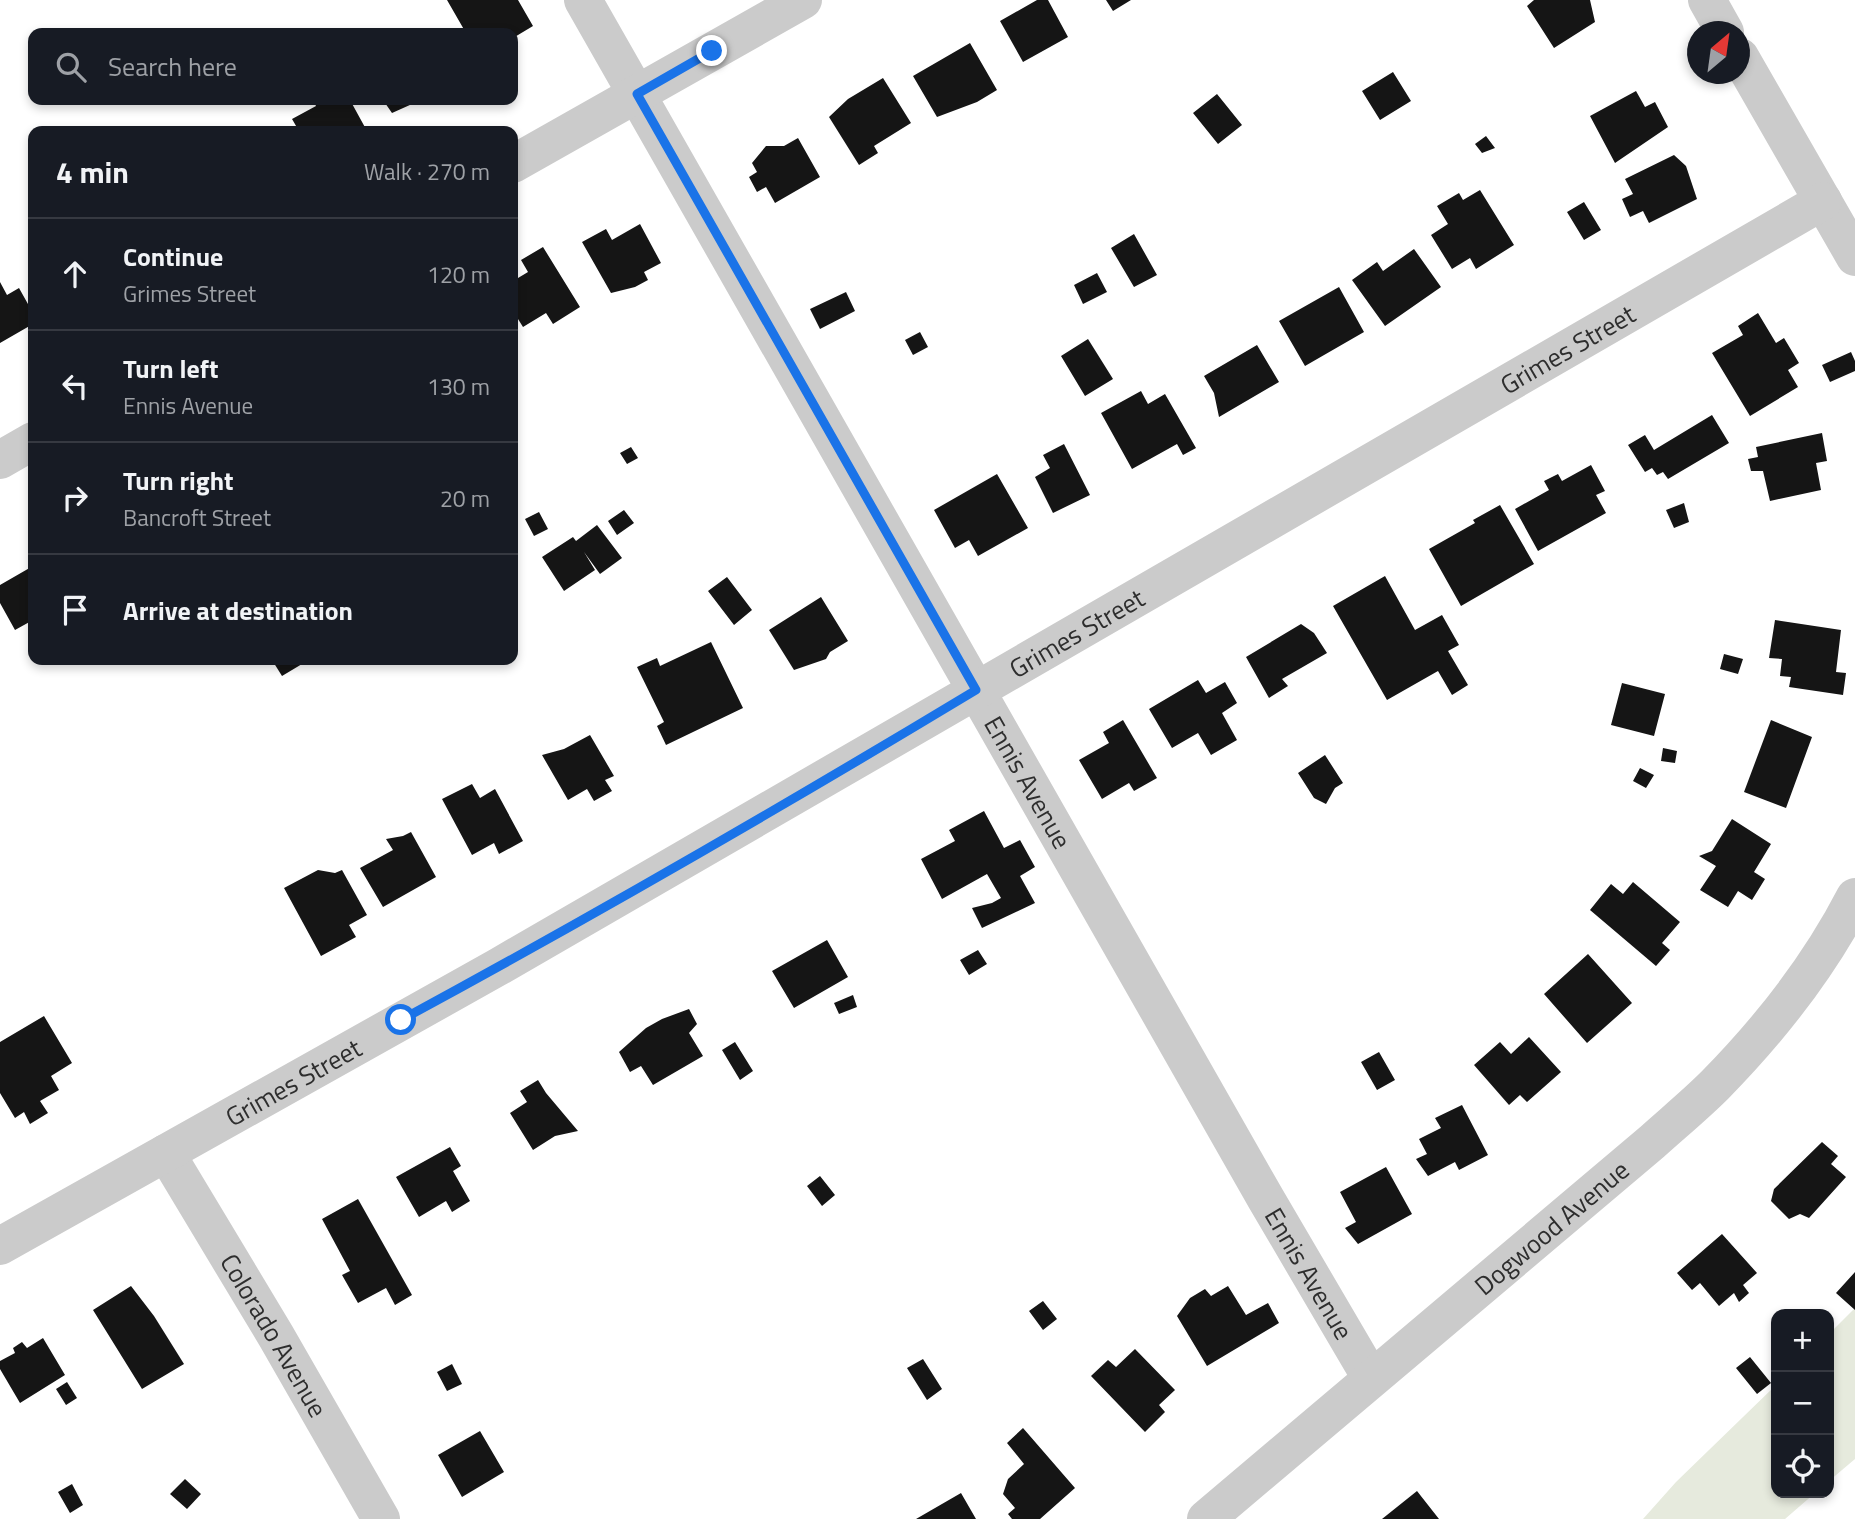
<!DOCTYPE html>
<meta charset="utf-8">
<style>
:root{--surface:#171b24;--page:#242831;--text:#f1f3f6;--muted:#9ea1a6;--line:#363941}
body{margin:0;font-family:"Titillium Web",sans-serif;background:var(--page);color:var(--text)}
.controls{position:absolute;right:21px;bottom:21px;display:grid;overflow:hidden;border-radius:14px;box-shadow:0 4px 10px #0003}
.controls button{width:63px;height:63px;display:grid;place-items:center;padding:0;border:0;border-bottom:2px solid var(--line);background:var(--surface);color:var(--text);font:35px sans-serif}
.compass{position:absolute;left:1687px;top:21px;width:63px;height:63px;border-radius:50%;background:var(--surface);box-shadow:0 4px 10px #0003;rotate:29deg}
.stop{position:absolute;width:21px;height:21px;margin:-16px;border:5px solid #1a73e8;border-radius:50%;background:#fff}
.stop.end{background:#1a73e8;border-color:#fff;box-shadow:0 2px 7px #0008}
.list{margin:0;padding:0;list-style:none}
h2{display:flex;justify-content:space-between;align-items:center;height:91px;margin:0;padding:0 28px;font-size:30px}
h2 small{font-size:23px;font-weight:400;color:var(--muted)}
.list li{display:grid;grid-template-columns:46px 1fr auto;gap:21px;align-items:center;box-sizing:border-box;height:112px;padding:0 28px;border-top:2px solid var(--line)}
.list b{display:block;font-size:26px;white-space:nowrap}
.list p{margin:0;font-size:23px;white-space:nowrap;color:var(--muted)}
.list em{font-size:23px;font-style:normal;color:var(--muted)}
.icon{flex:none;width:38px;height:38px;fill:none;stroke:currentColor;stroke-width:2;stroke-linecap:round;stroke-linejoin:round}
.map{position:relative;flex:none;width:1855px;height:1519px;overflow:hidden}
.search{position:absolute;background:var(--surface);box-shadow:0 4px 10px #0003;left:28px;top:28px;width:490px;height:77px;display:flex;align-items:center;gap:18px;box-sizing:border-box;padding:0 24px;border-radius:14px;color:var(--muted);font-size:26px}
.panel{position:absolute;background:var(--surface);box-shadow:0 4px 10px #0003;left:28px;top:126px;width:490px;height:539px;border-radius:14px}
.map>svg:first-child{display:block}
.green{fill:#e6eadd}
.building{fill:#151515}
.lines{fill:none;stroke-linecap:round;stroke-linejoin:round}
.street{stroke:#cbcbcb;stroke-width:38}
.route{stroke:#1a73e8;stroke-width:9}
.labels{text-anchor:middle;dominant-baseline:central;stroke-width:7;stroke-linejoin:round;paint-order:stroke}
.street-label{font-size:26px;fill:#2e2e2e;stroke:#fff}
</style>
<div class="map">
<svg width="1855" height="1519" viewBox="0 0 1855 1519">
<rect width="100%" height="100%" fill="#fff"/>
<path class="green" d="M1855,1308v151l-26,22v-147z
M1776,1385v108h39l-30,26h-142l33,-37z"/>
<path class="building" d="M447,0h71l15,26 -20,12v-5h-47z
M1037,0h11l20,37 -45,25 -23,-41z
M1106,0h25l-18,11z
M1534,0h56l5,22 -41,26 -27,-42z
M970,43l27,47 -20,12 -40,15 -24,-41z
M1393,72l18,29 -31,19 -18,-29z
M883,78l28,45 -37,23 4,7 -19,12 -30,-48 19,-18z
M1636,91l9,16 10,-5 13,25 -53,36 -25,-47z
M1217,94l25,31 -24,19 -25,-31z
M313,100h37l17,31h-68l-7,-12 24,-13z
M383,100h38l-29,13z
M1486,136l9,12 -13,5 -7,-9z
M798,138l22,39 -45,26 -9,-16 -9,5 -8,-15 8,-5 -5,-9 14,-17h18z
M1674,155l12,11 11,33 -48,24 -6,-12 -13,6 -8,-18 11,-5 -8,-15z
M1480,190l34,55 -38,24 -6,-11 -18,11 -21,-34 17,-11 -11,-18 22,-13 4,7z
M1584,202l17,28 -17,10 -17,-28z
M640,224l21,39 -17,9 4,8 -13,7 -24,6 -29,-51 24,-13 6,11z
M1134,234l23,41 -23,12 -23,-39z
M543,247l37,60 -27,17 -7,-11 -23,14 -10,-16v-30l15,-9 -7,-12z
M1414,249l27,38 -56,39 -33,-46 25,-18 6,9z
M1097,273l10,19 -24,12 -9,-19z
M0,282l7,13 12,-7 14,25v11l-33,19z
M1339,287l25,45 -59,34 -26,-45z
M846,292l9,19 -35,18 -10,-20z
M1758,313l18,30 8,-5 15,25 -11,7 10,17 -48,29 -38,-63 31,-18 -5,-9z
M920,332l8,15 -15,8 -8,-15z
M1088,339l25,40 -28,17 -24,-40z
M1257,345l22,37 -60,35 -5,-24 -10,-17z
M1851,352l4,9v10l-25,11 -8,-17z
M1141,391l7,13 17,-10 31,54 -13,7 -6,-11 -45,25 -31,-56z
M1712,415l17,28 -61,36 -5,-7 -6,3 -5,-7 -7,4 -17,-27 17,-10 9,15z
M1822,433l5,28 -11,2 5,27 -51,11 -7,-30h-12l-3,-12 10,-2 -2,-10z
M1064,444l26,51 -37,18 -18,-36 15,-9 -7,-13z
M631,447l7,11 -11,6 -7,-11z
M1591,465l14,26 -9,4 10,18 -68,38 -23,-42 34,-19 -5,-9 14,-7 4,7z
M997,474l31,54 -50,28 -9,-16 -14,8 -21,-38z
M1684,503l5,19 -15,6 -8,-18z
M1500,505l34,59 -73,42 -32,-57 46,-26 -2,-3z
M624,510l10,13 -17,12 -9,-14z
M539,512l9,17 -14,7 -9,-17z
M597,525l25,33 -22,16 -16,-22 11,18 -31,21 -22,-34 31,-20 3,4z
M33,566v54l-18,10 -15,-27v-18z
M1385,576l30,54 27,-15 17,30 -11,6 20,34 -16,10 -14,-24 -51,29 -54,-94z
M727,577l25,33 -18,15 -26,-34z
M821,597l27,44 -18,11 -4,7 -32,11 -25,-40z
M1775,620l66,10 -5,42 10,1 -3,22 -54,-8 2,-10 -11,-1 2,-17 -13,-1z
M1301,624l13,9 13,20 -45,26 6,7 -19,12 -23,-41z
M711,642l32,66 -77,37 -9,-19 7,-4 -27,-55 20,-9 3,8z
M1724,654l19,5 -5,15 -18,-5z
M272,660h27l3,4 -20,12z
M1198,680l8,13 19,-11 12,21 -15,10 15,27 -26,15 -13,-22 -26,15 -23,-39z
M1622,683l43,11 -11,42 -43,-11z
M1123,720l34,58 -23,13 -5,-8 -27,16 -23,-39 30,-17 -6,-11z
M1771,720l41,17 -26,71 -42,-16z
M590,735l24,41 -9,4 7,11 -18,10 -7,-12 -19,11 -26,-45 22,-6z
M1663,748l14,3 -2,12 -14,-2z
M1325,755l18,28 -8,5 -9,16 -12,-6 -16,-25z
M1640,768l14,7 -8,13 -13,-7z
M472,784l8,14 15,-9 28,52 -24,13 -5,-11 -22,12 -30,-56z
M984,811l20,37 16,-8 15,27 -15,9 15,27 -53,25 -10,-20 20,-5 9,-5 -14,-24 -45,25 -21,-40 34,-18 -6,-11z
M1732,819l39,25 -17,28 11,7 -13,21 -14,-9 -10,16 -28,-17 16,-24 -17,-10 13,-5z
M411,832l25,45 -53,30 -23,-39 33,-18 -7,-11 17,-3z
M318,870l17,3 7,-3 25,45 -18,10 7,12 -35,19 -37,-68z
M1633,882l47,40 -18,21 8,7 -14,16 -66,-56 21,-26 12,10z
M827,940l21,37 -54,31 -22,-37z
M978,950l9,14 -18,11 -9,-15z
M1588,954l44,49 -45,40 -43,-49z
M853,995l4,12 -18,7 -5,-11z
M689,1009l8,15 -8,9 14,23 -50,29 -12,-19 -11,6 -11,-20 27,-24 16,-9z
M44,1016l28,47 -21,13 8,14 -19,11 8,12 -18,11 -6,-12 -9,6 -15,-25v-51z
M1529,1037l32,35 -34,30 -7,-7 -11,10 -35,-40 26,-23 11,12z
M735,1042l18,29 -13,9 -18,-30z
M1379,1052l16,28 -18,10 -16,-28z
M538,1080l8,13 32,38 -23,5 -22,14 -23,-37 17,-11 -7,-11z
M1462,1105l26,50 -29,15 -4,-8 -27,14 -12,-17 11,-5 -8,-15 22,-11 -6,-10z
M1822,1142l16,14 -7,8 15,13 -37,41 -9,-4 -11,5 -18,-18 3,-12z
M450,1147l11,19 -8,5 17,30 -18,11 -6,-11 -27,16 -23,-40z
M1386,1167l26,47 -54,30 -13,-16 11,-6 -16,-30z
M820,1176l15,19 -13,11 -15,-20z
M358,1199l54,96 -17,10 -9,-17 -28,15 -16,-28 8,-4 -28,-52z
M1722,1234l35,39 -14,12 6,8 -10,9 -5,-9 -15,13 -19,-23 -8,7 -15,-17z
M1855,1272v38l-19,-17z
M131,1286l23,30 30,48 -42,25 -49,-79z
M1228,1286l18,29 22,-12 11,20 -72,43 -30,-50 13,-18 15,-9 6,7z
M1043,1301l14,18 -14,11 -14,-19z
M43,1338l22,37 -45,28 -20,-34v-8l15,-8 -2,-5 9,-6 5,6z
M1135,1349l40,41 -16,15 6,7 -20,20 -54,-56 17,-16 8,7z
M1750,1357l21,26 -14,11 -21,-26z
M923,1359l19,30 -15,11 -20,-32z
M452,1364l10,20 -15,7 -10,-19z
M67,1382l10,16 -11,7 -10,-16z
M1023,1428l52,60 -35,31h-28l-4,-5 7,-6 -12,-14 5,-15 16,-15 -17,-21z
M480,1431l24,41 -42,25 -24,-42z
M185,1479l16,15 -14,15 -17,-15z
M72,1484l11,21 -13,8 -12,-21z
M1417,1491l22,28h-57z
M961,1493l15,26h-60z"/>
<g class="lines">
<g class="street">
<path id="s1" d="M583,0l683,1199 105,179"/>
<path d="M1707,0l18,32"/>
<path d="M1740,57l115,200"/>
<path d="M513,164l290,-164"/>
<path d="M0,460l33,-19"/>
<path id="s2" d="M166,1153l110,183 105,183"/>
<path id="s3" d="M0,1246l498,-279 1325,-766"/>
<path id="s4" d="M1206,1519l446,-377c21,-19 43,-37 63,-57 53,-54 105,-120 140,-188"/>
</g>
</g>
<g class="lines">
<path class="route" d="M401,1020c194,-105 386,-216 575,-330l-339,-596 75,-43"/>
</g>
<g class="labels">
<g class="street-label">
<text stroke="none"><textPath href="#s3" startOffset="1806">Grimes Street</textPath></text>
<text stroke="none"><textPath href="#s3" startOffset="1239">Grimes Street</textPath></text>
<text stroke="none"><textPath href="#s1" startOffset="900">Ennis Avenue</textPath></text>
<text stroke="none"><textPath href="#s3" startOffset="336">Grimes Street</textPath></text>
<text stroke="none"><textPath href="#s4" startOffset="452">Dogwood Avenue</textPath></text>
<text stroke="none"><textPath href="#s1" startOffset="1466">Ennis Avenue</textPath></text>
<text stroke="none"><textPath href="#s2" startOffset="212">Colorado Avenue</textPath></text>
</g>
</g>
</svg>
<div class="controls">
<button>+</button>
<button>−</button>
<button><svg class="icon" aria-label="locate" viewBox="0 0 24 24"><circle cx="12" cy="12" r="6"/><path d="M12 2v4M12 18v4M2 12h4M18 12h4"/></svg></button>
</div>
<svg class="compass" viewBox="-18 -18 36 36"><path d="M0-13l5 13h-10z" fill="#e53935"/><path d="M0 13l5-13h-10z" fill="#9ea1a6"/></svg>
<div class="stop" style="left:401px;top:1020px"></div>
<div class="stop end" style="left:712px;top:51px"></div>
<div class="search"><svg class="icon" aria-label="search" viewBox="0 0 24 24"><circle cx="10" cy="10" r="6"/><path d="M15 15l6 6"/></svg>Search here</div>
<section class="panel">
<h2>4 min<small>Walk · 270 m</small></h2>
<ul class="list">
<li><svg class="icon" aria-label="ahead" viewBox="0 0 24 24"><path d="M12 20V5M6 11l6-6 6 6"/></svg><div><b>Continue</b><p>Grimes Street</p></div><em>120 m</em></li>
<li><svg class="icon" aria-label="left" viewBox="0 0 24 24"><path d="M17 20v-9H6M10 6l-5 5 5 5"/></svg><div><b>Turn left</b><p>Ennis Avenue</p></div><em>130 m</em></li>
<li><svg class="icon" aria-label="right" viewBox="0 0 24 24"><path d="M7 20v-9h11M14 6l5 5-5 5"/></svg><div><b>Turn right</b><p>Bancroft Street</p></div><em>20 m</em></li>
<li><svg class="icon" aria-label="arrive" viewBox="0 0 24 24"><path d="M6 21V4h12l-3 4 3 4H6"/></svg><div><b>Arrive at destination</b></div></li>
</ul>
</section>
</div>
